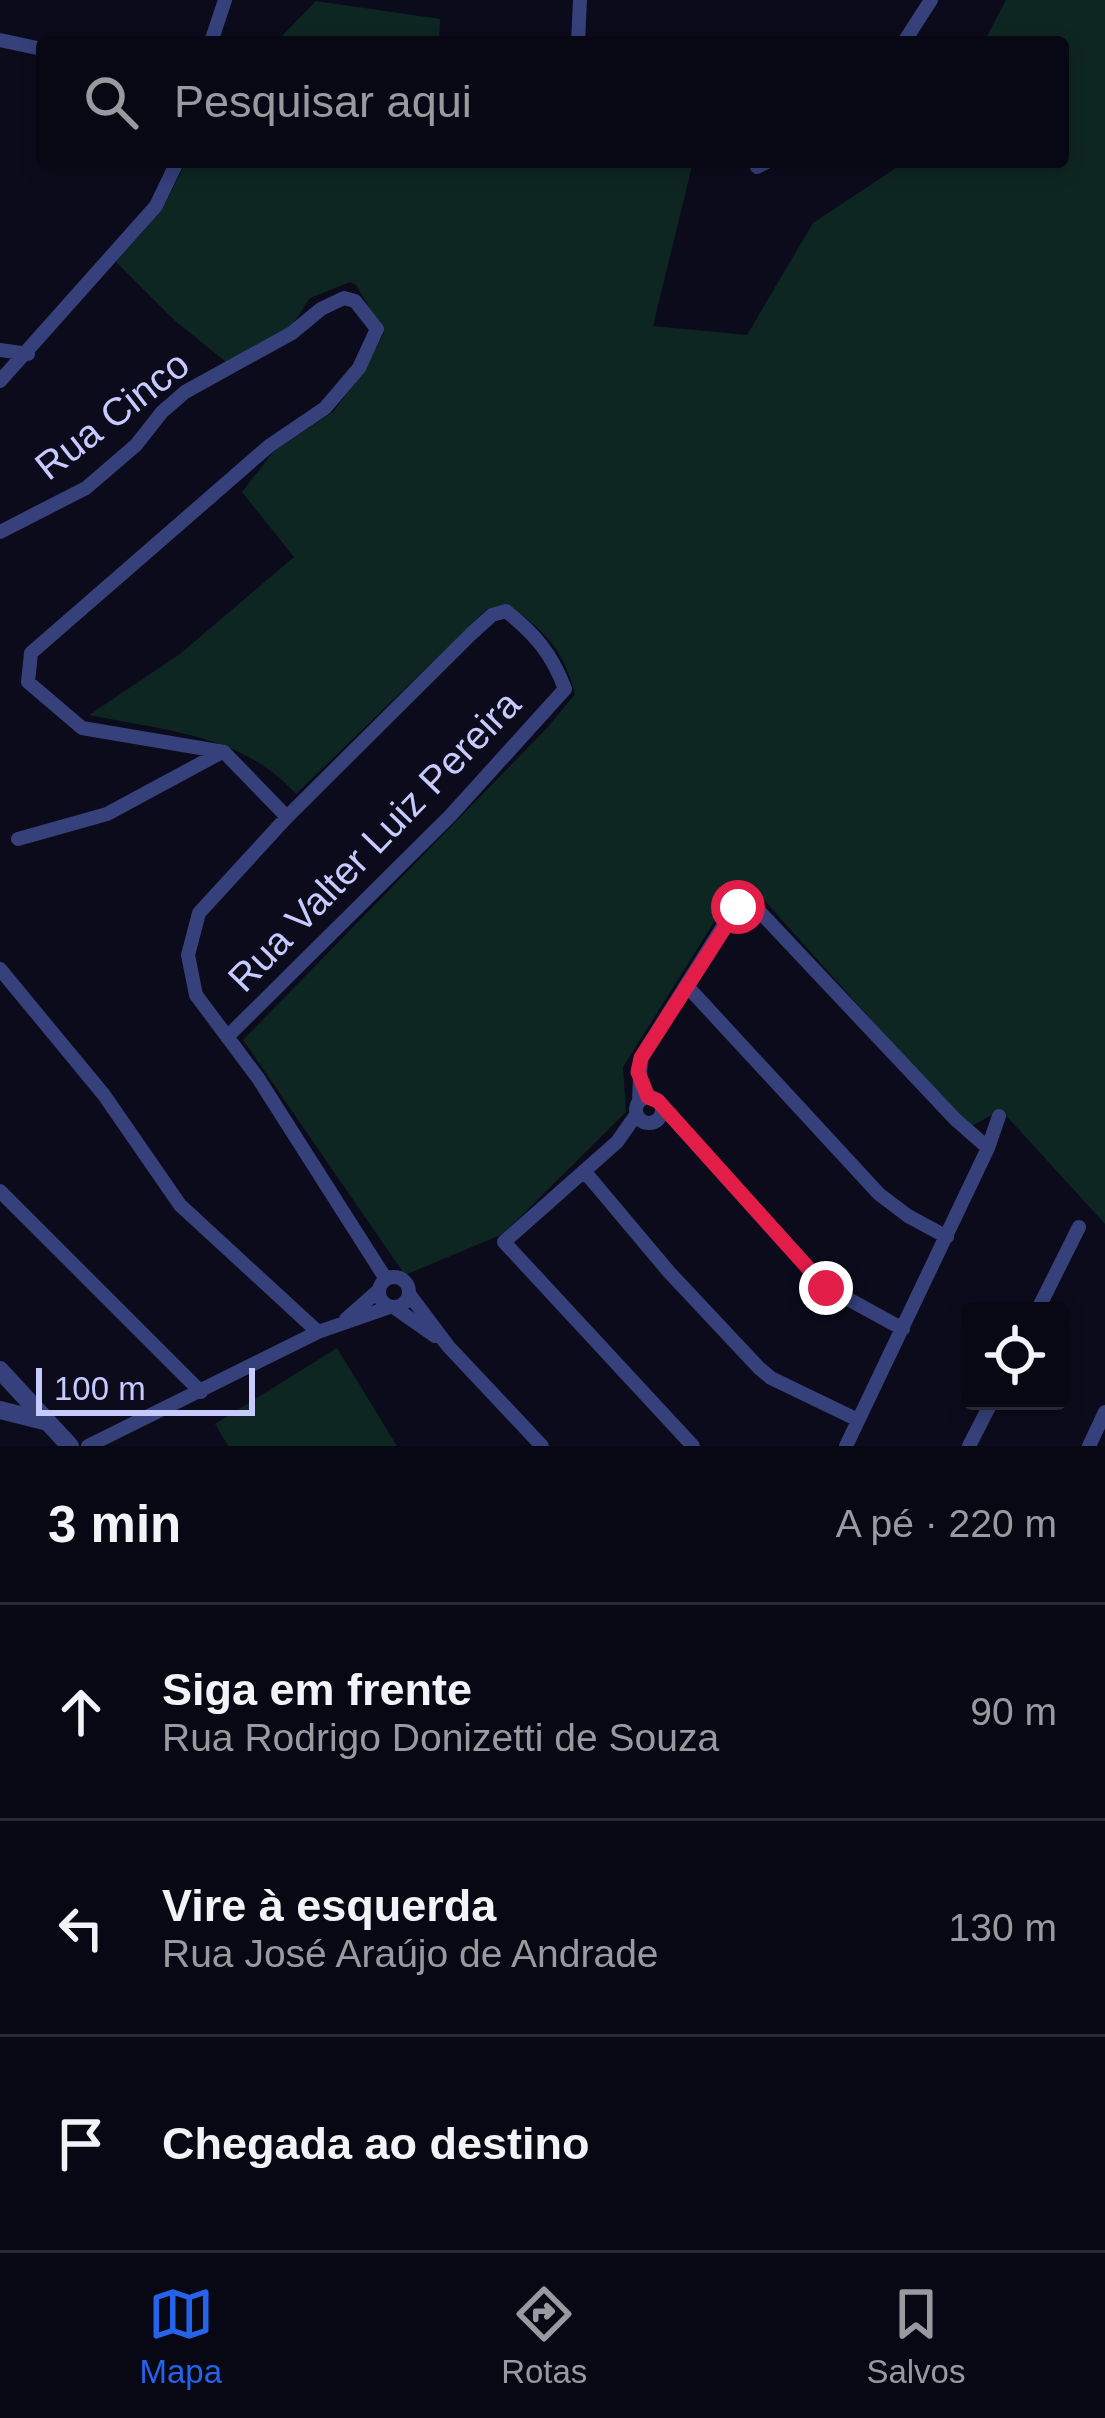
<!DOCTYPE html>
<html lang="pt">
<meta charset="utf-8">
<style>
:root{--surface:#080815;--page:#161622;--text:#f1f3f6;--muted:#989aa0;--line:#292934;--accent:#2563eb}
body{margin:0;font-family:Helvetica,sans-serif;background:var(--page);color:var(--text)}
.controls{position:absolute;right:36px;bottom:36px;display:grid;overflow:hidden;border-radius:12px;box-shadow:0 6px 18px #0003}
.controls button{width:108px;height:108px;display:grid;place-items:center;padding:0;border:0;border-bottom:3px solid var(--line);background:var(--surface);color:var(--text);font:60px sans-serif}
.scale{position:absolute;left:36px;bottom:30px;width:219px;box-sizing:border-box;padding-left:12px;border:6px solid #c6caff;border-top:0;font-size:33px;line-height:42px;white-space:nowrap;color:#c6caff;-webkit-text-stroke:9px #0b0b1c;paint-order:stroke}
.stop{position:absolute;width:36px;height:36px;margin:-27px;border:9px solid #e11d48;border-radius:50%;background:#fff}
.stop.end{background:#e11d48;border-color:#fff;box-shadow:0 3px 12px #0008}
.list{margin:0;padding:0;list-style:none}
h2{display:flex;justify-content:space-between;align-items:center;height:156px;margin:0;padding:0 48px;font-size:51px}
h2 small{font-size:39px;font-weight:400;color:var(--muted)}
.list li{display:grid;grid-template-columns:78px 1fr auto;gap:36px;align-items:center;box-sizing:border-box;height:216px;padding:0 48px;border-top:3px solid var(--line)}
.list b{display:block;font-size:45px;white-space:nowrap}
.list p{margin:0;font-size:39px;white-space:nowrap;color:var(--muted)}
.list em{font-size:39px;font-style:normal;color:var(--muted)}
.icon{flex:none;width:66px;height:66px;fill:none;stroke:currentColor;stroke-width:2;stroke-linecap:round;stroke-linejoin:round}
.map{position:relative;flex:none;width:1105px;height:1446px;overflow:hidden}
.search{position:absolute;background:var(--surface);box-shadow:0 6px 18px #0003;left:36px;right:36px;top:36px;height:132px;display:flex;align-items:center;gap:30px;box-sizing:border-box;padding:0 42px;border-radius:12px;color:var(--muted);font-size:45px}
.sheet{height:804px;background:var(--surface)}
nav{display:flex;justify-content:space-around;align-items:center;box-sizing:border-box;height:168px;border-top:3px solid var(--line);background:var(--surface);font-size:33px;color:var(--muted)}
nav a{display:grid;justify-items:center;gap:6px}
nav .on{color:var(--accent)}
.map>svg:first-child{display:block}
.green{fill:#0e2621}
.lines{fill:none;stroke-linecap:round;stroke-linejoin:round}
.minor{stroke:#36407b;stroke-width:14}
.tertiary{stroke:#36407b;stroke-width:18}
.route{stroke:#e11d48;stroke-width:15}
.labels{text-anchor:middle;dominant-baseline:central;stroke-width:10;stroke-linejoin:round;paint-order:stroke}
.street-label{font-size:39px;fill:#c6caff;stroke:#0b0b1c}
</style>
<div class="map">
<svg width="1105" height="1446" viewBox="0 0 1105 1446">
<rect width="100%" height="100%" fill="#0b0b1c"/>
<path class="green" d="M1006,0h99v1224l-104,-114 -33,18 -220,-246 -10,2 -115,183 3,45 -123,122 -98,41 -162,-235 304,-312 28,-34c-12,-46 -30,-62 -67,-90l-21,5 -191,185c-54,-60 -131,-63 -207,-79l91,-61 114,-97 -52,-65 32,-41 59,-39 31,-41 20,-38 -28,-48 -6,-3 -40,16 -21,32 -63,32 -53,-43 -57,-57 46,-52 24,-48h507l-40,164 94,9 66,-112 92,-61h158v-120h-79z
M316,1l124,18 -1,23h-163z
M337,1348l60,98h-169l-13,-22z"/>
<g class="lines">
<path class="minor" d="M0,40l42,9
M211,42l14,-42
M578,42l2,-42
M904,42l27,-42
M757,167l10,-5
M0,350l28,4
M0,381l156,-175 21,-44
M0,532l86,-44 50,-43 26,-33 23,-20 107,-59 29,-24 23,-11 11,3 22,28 -18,39 -34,40 -56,38 -238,207 -3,29 54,46 142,24 63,65
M18,839l89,-25 115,-62
M0,969l104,126 76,110 138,127
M686,985l193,209 29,22 39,21
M227,1037l223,-221 115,-127c-13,-35 -30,-55 -59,-78l-14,4 -21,19 -184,183 -88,96 -11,42 8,40 62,83 126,198 4,1
M636 1110a13 13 0 1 1 26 0a13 13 0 1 1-26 0Z
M639,1101l2,-44 91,-145 11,-7 17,7 195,207 33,29
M661,1105l165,182 77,42
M636,1115l-19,27 -113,100 189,204
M585,1172l84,100 90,96 12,10 87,42
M0,1191l201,201
M379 1292a15 15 0 1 1 30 0a15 15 0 1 1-30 0Z
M409,1294l39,52 94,100
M395,1308l40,28
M1037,1311l42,-84
M346,1319l33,-29
M88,1446l230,-114 72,-25
M846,1446l142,-298 11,-32
M969,1446l23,-45
M1089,1446l16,-34"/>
<path class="tertiary" d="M0,1370l70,76
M0,1410l48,12"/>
</g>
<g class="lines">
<path class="route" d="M738,907l-97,151 -3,14 10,25 10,4 168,187"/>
</g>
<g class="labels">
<g class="street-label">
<text transform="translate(112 415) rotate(-38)">Rua Cinco</text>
<text transform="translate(374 841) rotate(-46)">Rua Valter Luiz Pereira</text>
</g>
</g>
</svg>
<div class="controls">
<button><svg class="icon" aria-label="locate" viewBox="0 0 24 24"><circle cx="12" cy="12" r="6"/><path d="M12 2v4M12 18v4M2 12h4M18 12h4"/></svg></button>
</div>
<div class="scale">100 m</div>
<div class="stop" style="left:738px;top:907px"></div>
<div class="stop end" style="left:826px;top:1288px"></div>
<div class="search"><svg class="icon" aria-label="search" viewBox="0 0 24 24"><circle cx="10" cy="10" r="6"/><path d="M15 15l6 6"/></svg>Pesquisar aqui</div>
</div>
<section class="sheet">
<h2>3 min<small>A pé · 220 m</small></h2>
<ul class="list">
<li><svg class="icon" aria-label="ahead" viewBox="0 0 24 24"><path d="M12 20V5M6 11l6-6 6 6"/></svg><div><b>Siga em frente</b><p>Rua Rodrigo Donizetti de Souza</p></div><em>90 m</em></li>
<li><svg class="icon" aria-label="left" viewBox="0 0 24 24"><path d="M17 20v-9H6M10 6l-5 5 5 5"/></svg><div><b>Vire à esquerda</b><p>Rua José Araújo de Andrade</p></div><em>130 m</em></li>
<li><svg class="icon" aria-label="arrive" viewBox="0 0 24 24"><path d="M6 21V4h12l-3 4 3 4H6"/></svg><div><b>Chegada ao destino</b></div></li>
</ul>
</section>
<nav>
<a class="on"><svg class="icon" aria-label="map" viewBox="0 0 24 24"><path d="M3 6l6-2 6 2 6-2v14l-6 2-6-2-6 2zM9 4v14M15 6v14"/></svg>Mapa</a>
<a><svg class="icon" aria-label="directions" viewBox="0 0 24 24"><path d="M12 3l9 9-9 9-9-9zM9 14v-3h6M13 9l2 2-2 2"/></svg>Rotas</a>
<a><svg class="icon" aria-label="saved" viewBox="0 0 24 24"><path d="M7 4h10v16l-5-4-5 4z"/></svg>Salvos</a>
</nav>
